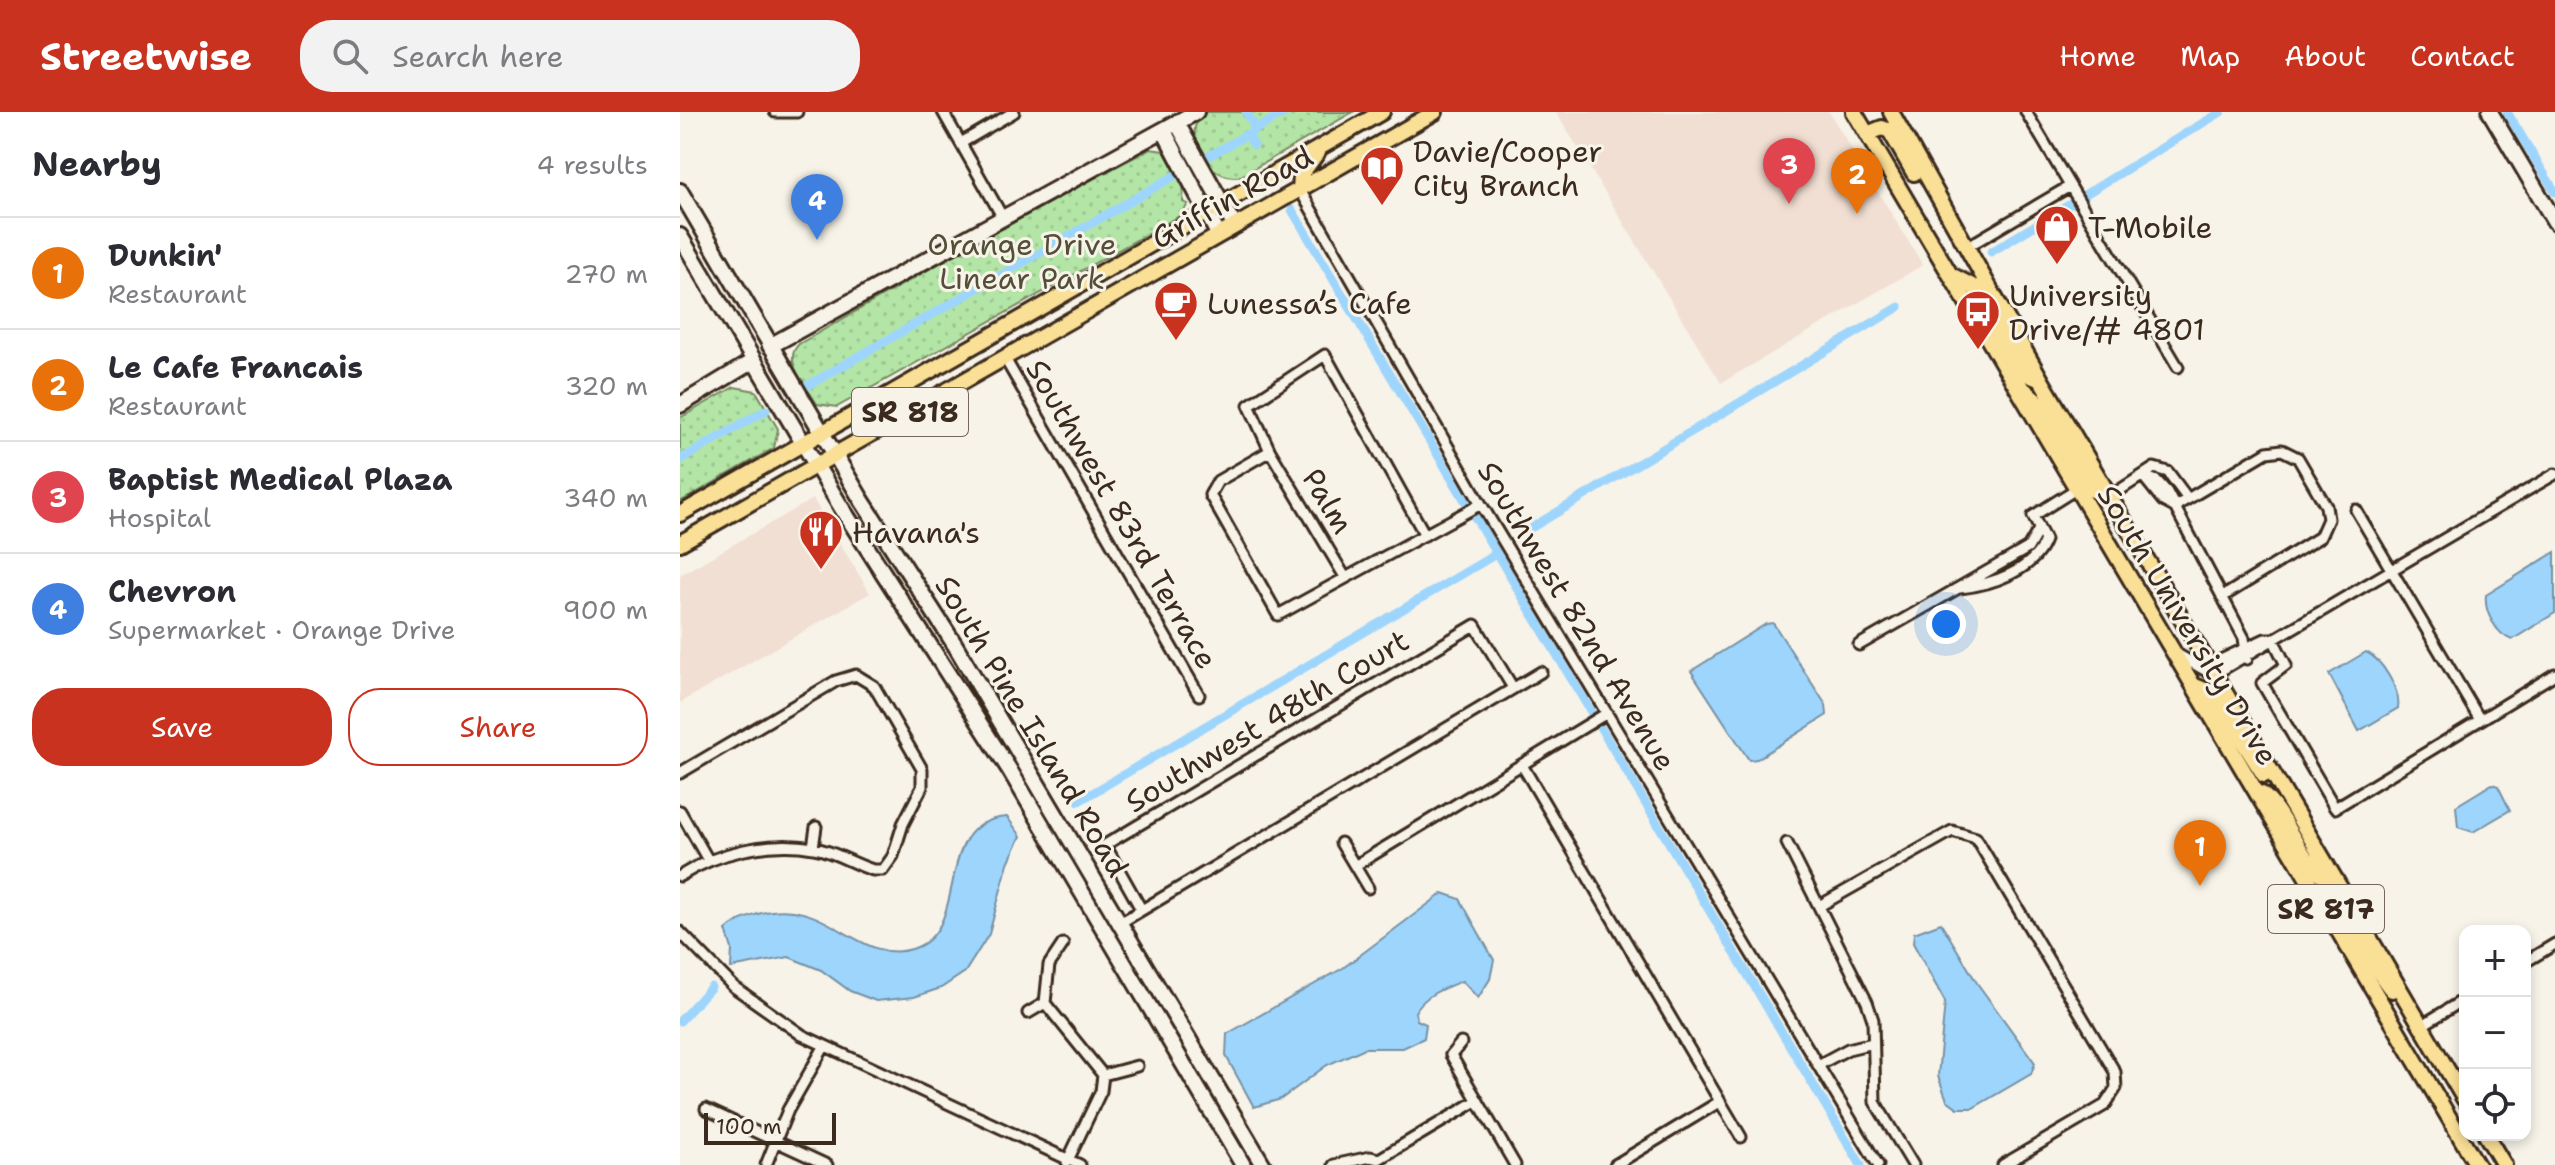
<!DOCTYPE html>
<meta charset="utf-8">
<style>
:root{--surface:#fff;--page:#f2f2f3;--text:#2b2b33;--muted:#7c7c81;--line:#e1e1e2;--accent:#c8321e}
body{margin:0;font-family:"Shantell Sans",sans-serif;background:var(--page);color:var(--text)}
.controls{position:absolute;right:24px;bottom:24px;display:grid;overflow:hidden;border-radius:16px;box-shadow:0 4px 12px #0003}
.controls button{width:72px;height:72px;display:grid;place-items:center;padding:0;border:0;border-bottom:2px solid var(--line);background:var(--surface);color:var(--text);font:40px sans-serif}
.scale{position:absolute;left:24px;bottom:20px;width:132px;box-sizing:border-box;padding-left:8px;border:4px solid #3b2a1e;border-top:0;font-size:22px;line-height:28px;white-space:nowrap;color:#3b2a1e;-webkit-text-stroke:6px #f7f3e8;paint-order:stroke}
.you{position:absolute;left:1266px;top:512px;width:28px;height:28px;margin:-20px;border:6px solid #fff;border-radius:50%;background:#1a73e8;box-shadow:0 0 0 12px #1a73e833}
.badge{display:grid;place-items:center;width:52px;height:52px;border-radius:50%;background:var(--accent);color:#fff;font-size:26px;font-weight:700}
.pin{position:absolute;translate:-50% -66px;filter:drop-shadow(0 2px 4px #0008)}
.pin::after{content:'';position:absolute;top:42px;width:28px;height:24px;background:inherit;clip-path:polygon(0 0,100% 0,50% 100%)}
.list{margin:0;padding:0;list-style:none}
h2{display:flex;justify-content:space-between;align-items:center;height:104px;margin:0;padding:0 32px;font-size:34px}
h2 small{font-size:26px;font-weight:400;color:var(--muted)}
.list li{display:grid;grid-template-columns:52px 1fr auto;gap:24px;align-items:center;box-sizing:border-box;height:112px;padding:0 32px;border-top:2px solid var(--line)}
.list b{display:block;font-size:30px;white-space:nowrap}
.list p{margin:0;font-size:26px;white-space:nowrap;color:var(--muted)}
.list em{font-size:26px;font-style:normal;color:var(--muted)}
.actions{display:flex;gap:16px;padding:24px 32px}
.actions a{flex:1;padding:18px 0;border:2px solid var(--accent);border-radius:32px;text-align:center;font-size:28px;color:var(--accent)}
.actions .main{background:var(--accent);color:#fff}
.icon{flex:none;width:44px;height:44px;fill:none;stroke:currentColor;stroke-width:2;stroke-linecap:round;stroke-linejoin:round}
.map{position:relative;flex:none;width:1875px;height:1053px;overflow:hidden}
header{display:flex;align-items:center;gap:48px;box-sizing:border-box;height:112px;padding:0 40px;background:var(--accent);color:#fff}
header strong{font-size:38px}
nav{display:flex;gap:44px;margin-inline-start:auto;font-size:28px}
.search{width:560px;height:72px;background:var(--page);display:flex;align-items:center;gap:20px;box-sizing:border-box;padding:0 28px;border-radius:32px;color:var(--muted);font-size:30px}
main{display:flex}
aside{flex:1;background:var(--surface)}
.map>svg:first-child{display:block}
.built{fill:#f2dfd3}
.green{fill:url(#green-dots);stroke:#778862;stroke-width:2}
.water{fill:#9ed5fd;stroke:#7691a4;stroke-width:2}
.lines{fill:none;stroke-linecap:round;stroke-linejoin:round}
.canal{stroke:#9ed5fd;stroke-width:9}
.street-casing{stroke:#3b2a1e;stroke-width:15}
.secondary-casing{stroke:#3b2a1e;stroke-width:20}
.primary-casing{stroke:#3b2a1e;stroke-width:20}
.street{stroke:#f7f3e8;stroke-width:9}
.secondary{stroke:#f7f3e8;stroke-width:14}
.primary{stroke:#fadf96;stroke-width:14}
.labels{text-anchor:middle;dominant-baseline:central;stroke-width:6;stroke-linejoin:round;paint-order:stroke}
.shield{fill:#f7f3e8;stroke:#73665b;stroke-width:2}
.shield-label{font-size:28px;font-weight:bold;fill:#3b2a1e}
.poi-label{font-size:30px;fill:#3b2a1e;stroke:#f7f3e8;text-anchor:start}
.street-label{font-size:30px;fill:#3b2a1e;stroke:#f7f3e8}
.park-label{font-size:30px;fill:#534f39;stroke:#f7f3e8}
</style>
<header>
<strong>Streetwise</strong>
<div class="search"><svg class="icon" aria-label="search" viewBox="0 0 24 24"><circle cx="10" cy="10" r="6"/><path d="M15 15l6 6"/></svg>Search here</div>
<nav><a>Home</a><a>Map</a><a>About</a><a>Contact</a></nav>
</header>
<main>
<aside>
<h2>Nearby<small>4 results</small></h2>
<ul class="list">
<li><span class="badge" style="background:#e8710a">1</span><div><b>Dunkin'</b><p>Restaurant</p></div><em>270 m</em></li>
<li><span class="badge" style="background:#e8710a">2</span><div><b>Le Cafe Francais</b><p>Restaurant</p></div><em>320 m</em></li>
<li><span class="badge" style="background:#e0444e">3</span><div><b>Baptist Medical Plaza</b><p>Hospital</p></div><em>340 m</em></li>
<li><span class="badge" style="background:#3f7fe0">4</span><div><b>Chevron</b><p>Supermarket · Orange Drive</p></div><em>900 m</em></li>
</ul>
<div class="actions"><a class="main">Save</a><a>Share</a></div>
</aside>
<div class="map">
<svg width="1875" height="1053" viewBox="0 0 1875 1053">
<defs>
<pattern id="green-dots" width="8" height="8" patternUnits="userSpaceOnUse" patternTransform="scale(2)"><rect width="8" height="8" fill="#b3e5a6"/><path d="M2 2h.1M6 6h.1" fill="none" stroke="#9bc58e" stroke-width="1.8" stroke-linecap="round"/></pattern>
</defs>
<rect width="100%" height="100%" fill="#f7f3e8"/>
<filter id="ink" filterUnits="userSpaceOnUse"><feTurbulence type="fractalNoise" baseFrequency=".0125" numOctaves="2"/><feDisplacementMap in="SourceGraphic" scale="16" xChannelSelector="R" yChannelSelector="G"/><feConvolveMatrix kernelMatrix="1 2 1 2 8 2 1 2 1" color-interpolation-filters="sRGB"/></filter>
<g filter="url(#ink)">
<path class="built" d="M876,0h273l94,153 -202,118z
M133,387l57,94 -190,110v-128z"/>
<path class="green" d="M524,0h149l-112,64c-31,8 -63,-42 -37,-64z
M470,37l14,2 20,32 -1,19 5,2 -7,11 -344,192 -20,-3c-10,-17 -36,-43 -18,-60l221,-127z
M54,275l22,4 22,38 -4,19 -94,54v-84z"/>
<path class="water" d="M1875,440v61l-43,27c-16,-6 -28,-28 -26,-45z
M1093,511l53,82 1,10 -70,44 -8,1 -58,-89 75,-47z
M1686,540c16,7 35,39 32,56l-39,23 -30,-57z
M1812,672l6,2 12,24 -37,22 -15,-5 -2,-21z
M327,705l14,19 -13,27 -19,71 -24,38 -24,16 -27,9 -38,4 -26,-10 -29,-21 -32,-13 -58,11 1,-19 -6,-19c9,-9 20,-12 32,-16 68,-21 100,52 154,35 62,-19 17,-127 95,-132z
M763,781l17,6 34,61 -4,19 -12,19 -16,-17c-18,7 -38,14 -47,31l2,8 9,4 -2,14 -21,10h-38l-38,17 -46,34 -27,8 -28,-51 1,-22 116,-66z
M1261,811l36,60 58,80 -4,11 -58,34h-15l-11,-8 -9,-24 7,-74 -32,-59 1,-10z"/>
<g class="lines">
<path class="canal" d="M566,0l10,17
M1827,0l48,80
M567,22l7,11
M1404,83l137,-83
M612,98l569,955
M1311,140l81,-49
M127,274l479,-274
M0,348l86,-50
M841,422l378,-227
M399,689l417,-247
M0,909l31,-34"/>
<g class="street-casing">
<path id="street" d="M95,0h22
M263,0l60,106
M1346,0l152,255
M281,31l53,-31
M620,78l181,314 397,661
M1287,135l103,-61
M324,245l195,338
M590,339l-52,30 -8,14 68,120 203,-111
M1463,364l14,5 10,11 77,146 3,21
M1463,364l20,25 11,6
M1429,385l45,-29 14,4 20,27
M1494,395l93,-55 15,-2 16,8 28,48 2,13 -8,18 -98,60
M1676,398l124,210 75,-46
M665,465l-75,-126 -21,-46 76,-50 100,180
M1280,476c30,-3 74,-17 85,-48l-12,-24 43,-27
M1593,527l13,26 -24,18 73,125 145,-88
M1179,533l169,-97 10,-17
M1495,541l35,20
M1528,554l57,-27h8
M1533,563l342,-201
M842,653l219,372
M0,661l156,-92 20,-6 18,11 48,83v18l-19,37 -10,32 -10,14h-10c-20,-6 -39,-19 -59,-22 -45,-8 -96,4 -134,28
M0,699l28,49
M661,731l27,45
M1107,731l80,159 6,18 2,82 38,63
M133,735l3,-20
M676,753l251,-152
M1141,793l131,-74 24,7 139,234 1,16 -11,17 -102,60
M461,797l-36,-64 370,-220 38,63
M440,811l421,-251
M0,820l54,55 68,48 278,130
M383,832l-14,21 -4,38 58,72 -2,16 -34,71
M1845,850l30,-18
M348,901l17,-10
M1741,914l44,-27
M781,931l-10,12 64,110
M1140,952l28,-15 25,-6
M423,963l34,-9
M26,997l121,56
M86,1053l22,-55 36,-63
M654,1053l36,-8 9,2 96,-57
M935,1053l104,-63"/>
</g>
<g class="secondary-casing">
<path id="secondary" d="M1810,0l65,110
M497,11l57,102
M484,19l54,103
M0,79l181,308 94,146 308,520
M0,124l161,271 168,262 234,396
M90,234l426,-234
M0,293l73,-44"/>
</g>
<g class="primary-casing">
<path id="primary" d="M1174,0l623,1053
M1211,0l150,268 424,720
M1187,22l15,-6 8,3 24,42
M620,78l1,-15 16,-22
M1271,163l23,12 50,86 17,7
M1339,273l24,21 50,84 16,7
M0,402l702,-402
M0,431l755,-431
M1515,574l17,7 52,82
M1582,682c27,23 38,75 72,87
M1643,792c23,1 51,67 69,86
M1806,1023l18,30"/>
</g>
<use href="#street" class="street"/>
<use href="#secondary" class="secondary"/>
<use href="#primary" class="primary"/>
</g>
</g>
<defs>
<g id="library-pin" transform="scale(2.3)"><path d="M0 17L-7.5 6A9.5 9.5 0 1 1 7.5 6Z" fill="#c8321e" stroke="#f7f3e8"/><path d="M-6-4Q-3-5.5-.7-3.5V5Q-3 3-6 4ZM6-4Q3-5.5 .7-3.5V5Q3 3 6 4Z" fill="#fff"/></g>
<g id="shop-pin" transform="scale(2.3)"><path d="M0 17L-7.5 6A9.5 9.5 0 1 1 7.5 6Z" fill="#c8321e" stroke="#f7f3e8"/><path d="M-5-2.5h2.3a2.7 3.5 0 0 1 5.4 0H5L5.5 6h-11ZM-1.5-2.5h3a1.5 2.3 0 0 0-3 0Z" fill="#fff"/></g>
<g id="cafe-pin" transform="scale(2.3)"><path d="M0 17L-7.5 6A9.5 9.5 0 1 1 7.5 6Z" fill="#c8321e" stroke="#f7f3e8"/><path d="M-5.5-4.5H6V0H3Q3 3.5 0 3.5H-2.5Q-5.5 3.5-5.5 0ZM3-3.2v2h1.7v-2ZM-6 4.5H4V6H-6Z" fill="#fff"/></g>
<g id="bus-pin" transform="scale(2.3)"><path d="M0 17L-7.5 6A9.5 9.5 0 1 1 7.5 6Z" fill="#c8321e" stroke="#f7f3e8"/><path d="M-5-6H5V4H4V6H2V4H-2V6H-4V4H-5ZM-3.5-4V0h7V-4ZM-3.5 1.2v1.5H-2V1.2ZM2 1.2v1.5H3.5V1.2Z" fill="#fff"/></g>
<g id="restaurant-pin" transform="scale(2.3)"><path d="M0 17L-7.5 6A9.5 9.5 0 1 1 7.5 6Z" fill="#c8321e" stroke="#f7f3e8"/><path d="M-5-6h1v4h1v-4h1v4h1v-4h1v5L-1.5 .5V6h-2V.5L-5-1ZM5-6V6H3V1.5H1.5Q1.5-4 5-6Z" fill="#fff"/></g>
</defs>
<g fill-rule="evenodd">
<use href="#library-pin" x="702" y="56"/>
<use href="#shop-pin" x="1377" y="115"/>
<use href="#cafe-pin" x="496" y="191"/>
<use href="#bus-pin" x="1298" y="200"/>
<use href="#restaurant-pin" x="141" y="420"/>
</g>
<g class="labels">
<g class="shield">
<rect x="172" y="276" width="116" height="48" rx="6"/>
<rect x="1588" y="773" width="116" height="48" rx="6"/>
</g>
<g class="shield-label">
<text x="230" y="300">SR 818</text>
<text x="1646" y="797">SR 817</text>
</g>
<g class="poi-label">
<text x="733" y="39">Davie/Cooper<tspan x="733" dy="34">City Branch</tspan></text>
<text x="1408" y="115">T-Mobile</text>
<text x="1329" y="183">University<tspan x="1329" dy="34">Drive/# 4801</tspan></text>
<text x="527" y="191">Lunessa’s Cafe</text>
<text x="172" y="420">Havana's</text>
</g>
<g class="street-label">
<text transform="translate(552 85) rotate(-29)">Griffin Road</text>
<text transform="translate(648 389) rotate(59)">Palm</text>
<text transform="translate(442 402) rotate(60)">Southwest 83rd Terrace</text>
<text transform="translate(897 504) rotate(59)">Southwest 82nd Avenue</text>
<text transform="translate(1508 513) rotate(59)">South University Drive</text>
<text transform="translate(587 609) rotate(-31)">Southwest 48th Court</text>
<text transform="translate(352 614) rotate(59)">South Pine Island Road</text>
</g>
<g class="park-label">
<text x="342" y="132">Orange Drive<tspan x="342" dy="34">Linear Park</tspan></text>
</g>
</g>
</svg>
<div class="controls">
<button>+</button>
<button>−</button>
<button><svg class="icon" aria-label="locate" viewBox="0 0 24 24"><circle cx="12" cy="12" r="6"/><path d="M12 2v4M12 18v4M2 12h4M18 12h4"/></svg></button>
</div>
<div class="scale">100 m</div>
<div class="you"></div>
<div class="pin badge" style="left:1520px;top:774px;background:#e8710a">1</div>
<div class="pin badge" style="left:1177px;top:102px;background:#e8710a">2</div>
<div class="pin badge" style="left:1109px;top:92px;background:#e0444e">3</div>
<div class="pin badge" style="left:137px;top:128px;background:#3f7fe0">4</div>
</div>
</main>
